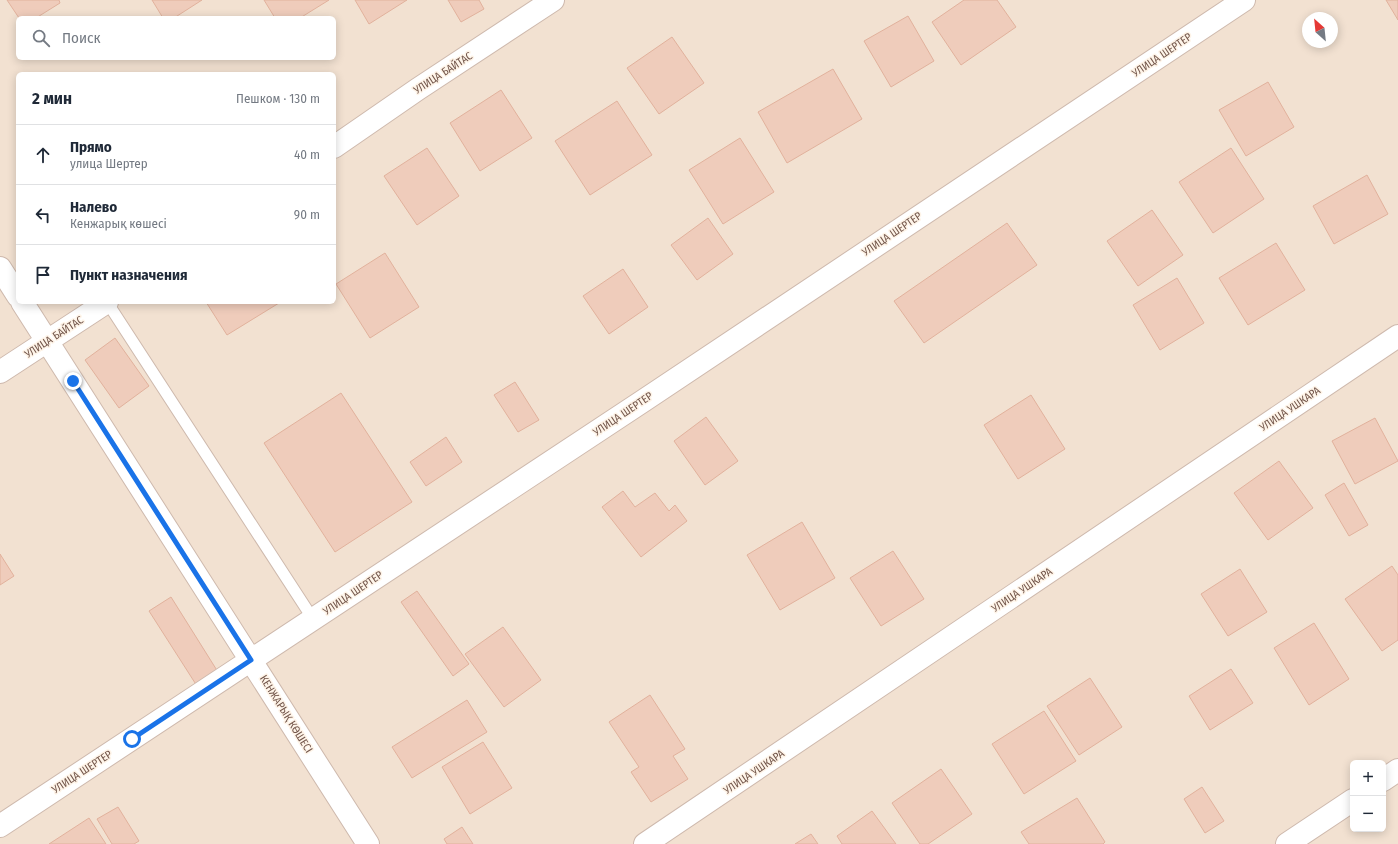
<!DOCTYPE html>
<html lang="ru">
<meta charset="utf-8">
<style>
:root{--surface:#fff;--page:#f2f2f3;--text:#1f2937;--muted:#747a83;--line:#e0e1e3}
body{margin:0;font-family:"Fira Sans Condensed",sans-serif;background:var(--page);color:var(--text)}
.controls{position:absolute;right:12px;bottom:12px;display:grid;overflow:hidden;border-radius:6px;box-shadow:0 2px 10px #0003}
.controls button{width:36px;height:36px;display:grid;place-items:center;padding:0;border:0;border-bottom:1px solid var(--line);background:var(--surface);color:var(--text);font:20px sans-serif}
.compass{position:absolute;left:1302px;top:12px;width:36px;height:36px;border-radius:50%;background:var(--surface);box-shadow:0 2px 10px #0003;rotate:333deg}
.stop{position:absolute;width:12px;height:12px;margin:-9px;border:3px solid #1a73e8;border-radius:50%;background:#fff}
.stop.end{background:#1a73e8;border-color:#fff;box-shadow:0 1px 4px #0008}
.list{margin:0;padding:0;list-style:none}
h2{display:flex;justify-content:space-between;align-items:center;height:52px;margin:0;padding:0 16px;font-size:17px}
h2 small{font-size:13px;font-weight:400;color:var(--muted)}
.list li{display:grid;grid-template-columns:26px 1fr auto;gap:12px;align-items:center;box-sizing:border-box;height:60px;padding:0 16px;border-top:1px solid var(--line)}
.list b{display:block;font-size:15px;white-space:nowrap}
.list p{margin:0;font-size:13px;white-space:nowrap;color:var(--muted)}
.list em{font-size:13px;font-style:normal;color:var(--muted)}
.icon{flex:none;width:22px;height:22px;fill:none;stroke:currentColor;stroke-width:2;stroke-linecap:round;stroke-linejoin:round}
.map{position:relative;flex:none;width:1398px;height:844px;overflow:hidden}
.search{position:absolute;background:var(--surface);box-shadow:0 2px 10px #0003;left:16px;top:16px;width:320px;height:44px;display:flex;align-items:center;gap:10px;box-sizing:border-box;padding:0 14px;border-radius:6px;color:var(--muted);font-size:15px}
.panel{position:absolute;background:var(--surface);box-shadow:0 2px 10px #0003;left:16px;top:72px;width:320px;height:232px;border-radius:6px}
.map>svg:first-child{display:block}
.residential{fill:#f2e1d1;fill-rule:evenodd}
.building{fill:#efccbb;stroke:#e1b19c}
.lines{fill:none;stroke-linecap:round;stroke-linejoin:round}
.lane-casing{stroke:#ceb9ad;stroke-width:13}
.street-casing{stroke:#ceb9ad;stroke-width:24}
.lane{stroke:#fff;stroke-width:11}
.street{stroke:#fff;stroke-width:22}
.route{stroke:#1a73e8;stroke-width:5}
.labels{text-anchor:middle;dominant-baseline:central;stroke-width:3;stroke-linejoin:round;paint-order:stroke}
.street-label{font-size:11px;fill:#72554a;stroke:#fef4e8}
</style>
<div class="map">
<svg width="1398" height="844" viewBox="0 0 1398 844">
<rect width="100%" height="100%" fill="#fbf0e2"/>
<path class="residential" d="M0,0h1398v844h-1398zM18,18h316v40h-316zM1308,18h24v24h-24zM18,74h316v228h-316zM1353,763h30v66h-30z"/>
<path class="building" d="M7,0h52l1,3 -24,15h-17z
M152,0h50l-28,18h-11z
M264,0h65l-29,18h-25z
M355,0h52l-38,24z
M448,0h31l5,9 -23,13z
M964,0h33l19,27 -55,38 -29,-43z
M1386,0h12v20z
M908,16l26,45 -43,26 -27,-46z
M672,37l32,46 -45,31 -32,-46z
M833,69l29,50 -75,44 -29,-51z
M1268,82l26,45 -48,29 -27,-46z
M501,90l31,48 -52,33 -30,-48z
M617,101l35,54 -62,40 -35,-54z
M740,138l34,54 -51,32 -34,-54z
M427,148l32,48 -42,29 -33,-49z
M1231,148l33,51 -51,34 -34,-51z
M1367,175l21,39 -54,30 -21,-38z
M1152,210l31,45 -45,31 -31,-45z
M708,218l25,36 -36,26 -26,-35z
M1007,223l30,42 -113,78 -30,-42z
M1276,243l29,47 -57,35 -29,-47z
M385,253l34,54 -49,31 -34,-54z
M623,269l25,38 -39,27 -26,-38z
M1177,278l27,45 -44,27 -27,-45z
M206,302h72l1,1 -52,32z
M115,338l34,48 -30,22 -34,-48z
M515,382l24,38 -21,12 -24,-37z
M341,393l71,109 -77,50 -71,-109z
M1031,395l34,54 -47,30 -34,-54z
M706,417l32,44 -33,24 -31,-44z
M1375,418l23,43 -43,23 -23,-43z
M446,437l16,25 -36,24 -16,-24z
M1279,461l34,47 -45,32 -34,-47z
M1344,483l24,42 -19,11 -24,-41z
M623,491l12,16 20,-14 14,18 6,-6 12,16 -46,36 -39,-50z
M802,522l33,56 -55,32 -33,-55z
M893,551l31,48 -43,27 -31,-48z
M0,554l14,22 -14,9z
M1392,566l6,9v65l-16,11 -37,-52z
M1240,569l27,43 -39,24 -27,-42z
M417,591l52,73 -16,12 -52,-74z
M171,597l47,75 -21,14 -48,-75z
M1314,623l35,56 -40,26 -35,-57z
M503,627l38,53 -37,27 -39,-53z
M1231,669l22,34 -43,27 -21,-34z
M1090,678l32,49 -43,28 -32,-49z
M650,695l35,54 -12,7 15,23 -37,23 -20,-30 8,-5 -30,-45z
M467,700l20,32 -75,46 -20,-31z
M1044,711l32,50 -52,33 -32,-50z
M483,742l29,46 -42,26 -28,-47z
M941,769l31,45 -44,30h-8l-28,-41z
M1202,787l22,34 -19,12 -21,-34z
M1077,798l28,44 -2,2h-74l-8,-12z
M118,807l21,34 -5,3h-22l-15,-25z
M872,811l24,33h-54l-5,-8z
M89,818l17,26h-57z
M462,827l11,17h-26l-3,-5z
M811,834l7,10h-23z"/>
<g class="lines">
<g class="lane-casing">
<path id="lane" d="M107,302l206,317"/>
</g>
<g class="street-casing">
<path id="street" d="M334,147l84,-58 135,-89
M0,268l18,28
M22,302l346,542
M0,372l107,-70
M1383,780l15,-10
M0,826l643,-425 601,-401
M645,844l753,-508
M1287,844l66,-44"/>
</g>
<use href="#lane" class="lane"/>
<use href="#street" class="street"/>
</g>
<g class="lines">
<path class="route" d="M73,381l178,279 -119,79"/>
</g>
<g class="labels">
<g class="street-label">
<text transform="translate(1162 55) rotate(-34)">УЛИЦА ШЕРТЕР</text>
<text transform="translate(443 73) rotate(-33)">УЛИЦА БАЙТАС</text>
<text transform="translate(892 234) rotate(-34)">УЛИЦА ШЕРТЕР</text>
<text transform="translate(54 337) rotate(-33)">УЛИЦА БАЙТАС</text>
<text transform="translate(1290 409) rotate(-34)">УЛИЦА УШКАРА</text>
<text transform="translate(623 414) rotate(-34)">УЛИЦА ШЕРТЕР</text>
<text transform="translate(1022 590) rotate(-34)">УЛИЦА УШКАРА</text>
<text transform="translate(353 593) rotate(-34)">УЛИЦА ШЕРТЕР</text>
<text transform="translate(286 714) rotate(58)">КЕНЖАРЫҚ КӨШЕСІ</text>
<text transform="translate(82 772) rotate(-33)">УЛИЦА ШЕРТЕР</text>
<text transform="translate(754 772) rotate(-34)">УЛИЦА УШКАРА</text>
</g>
</g>
</svg>
<div class="controls">
<button>+</button>
<button>−</button>
</div>
<svg class="compass" viewBox="-18 -18 36 36"><path d="M0-13l5 13h-10z" fill="#e53935"/><path d="M0 13l5-13h-10z" fill="#747a83"/></svg>
<div class="stop" style="left:132px;top:739px"></div>
<div class="stop end" style="left:73px;top:381px"></div>
<div class="search"><svg class="icon" aria-label="search" viewBox="0 0 24 24"><circle cx="10" cy="10" r="6"/><path d="M15 15l6 6"/></svg>Поиск</div>
<section class="panel">
<h2>2 мин<small>Пешком · 130 m</small></h2>
<ul class="list">
<li><svg class="icon" aria-label="ahead" viewBox="0 0 24 24"><path d="M12 20V5M6 11l6-6 6 6"/></svg><div><b>Прямо</b><p>улица Шертер</p></div><em>40 m</em></li>
<li><svg class="icon" aria-label="left" viewBox="0 0 24 24"><path d="M17 20v-9H6M10 6l-5 5 5 5"/></svg><div><b>Налево</b><p>Кенжарық көшесі</p></div><em>90 m</em></li>
<li><svg class="icon" aria-label="arrive" viewBox="0 0 24 24"><path d="M6 21V4h12l-3 4 3 4H6"/></svg><div><b>Пункт назначения</b></div></li>
</ul>
</section>
</div>
